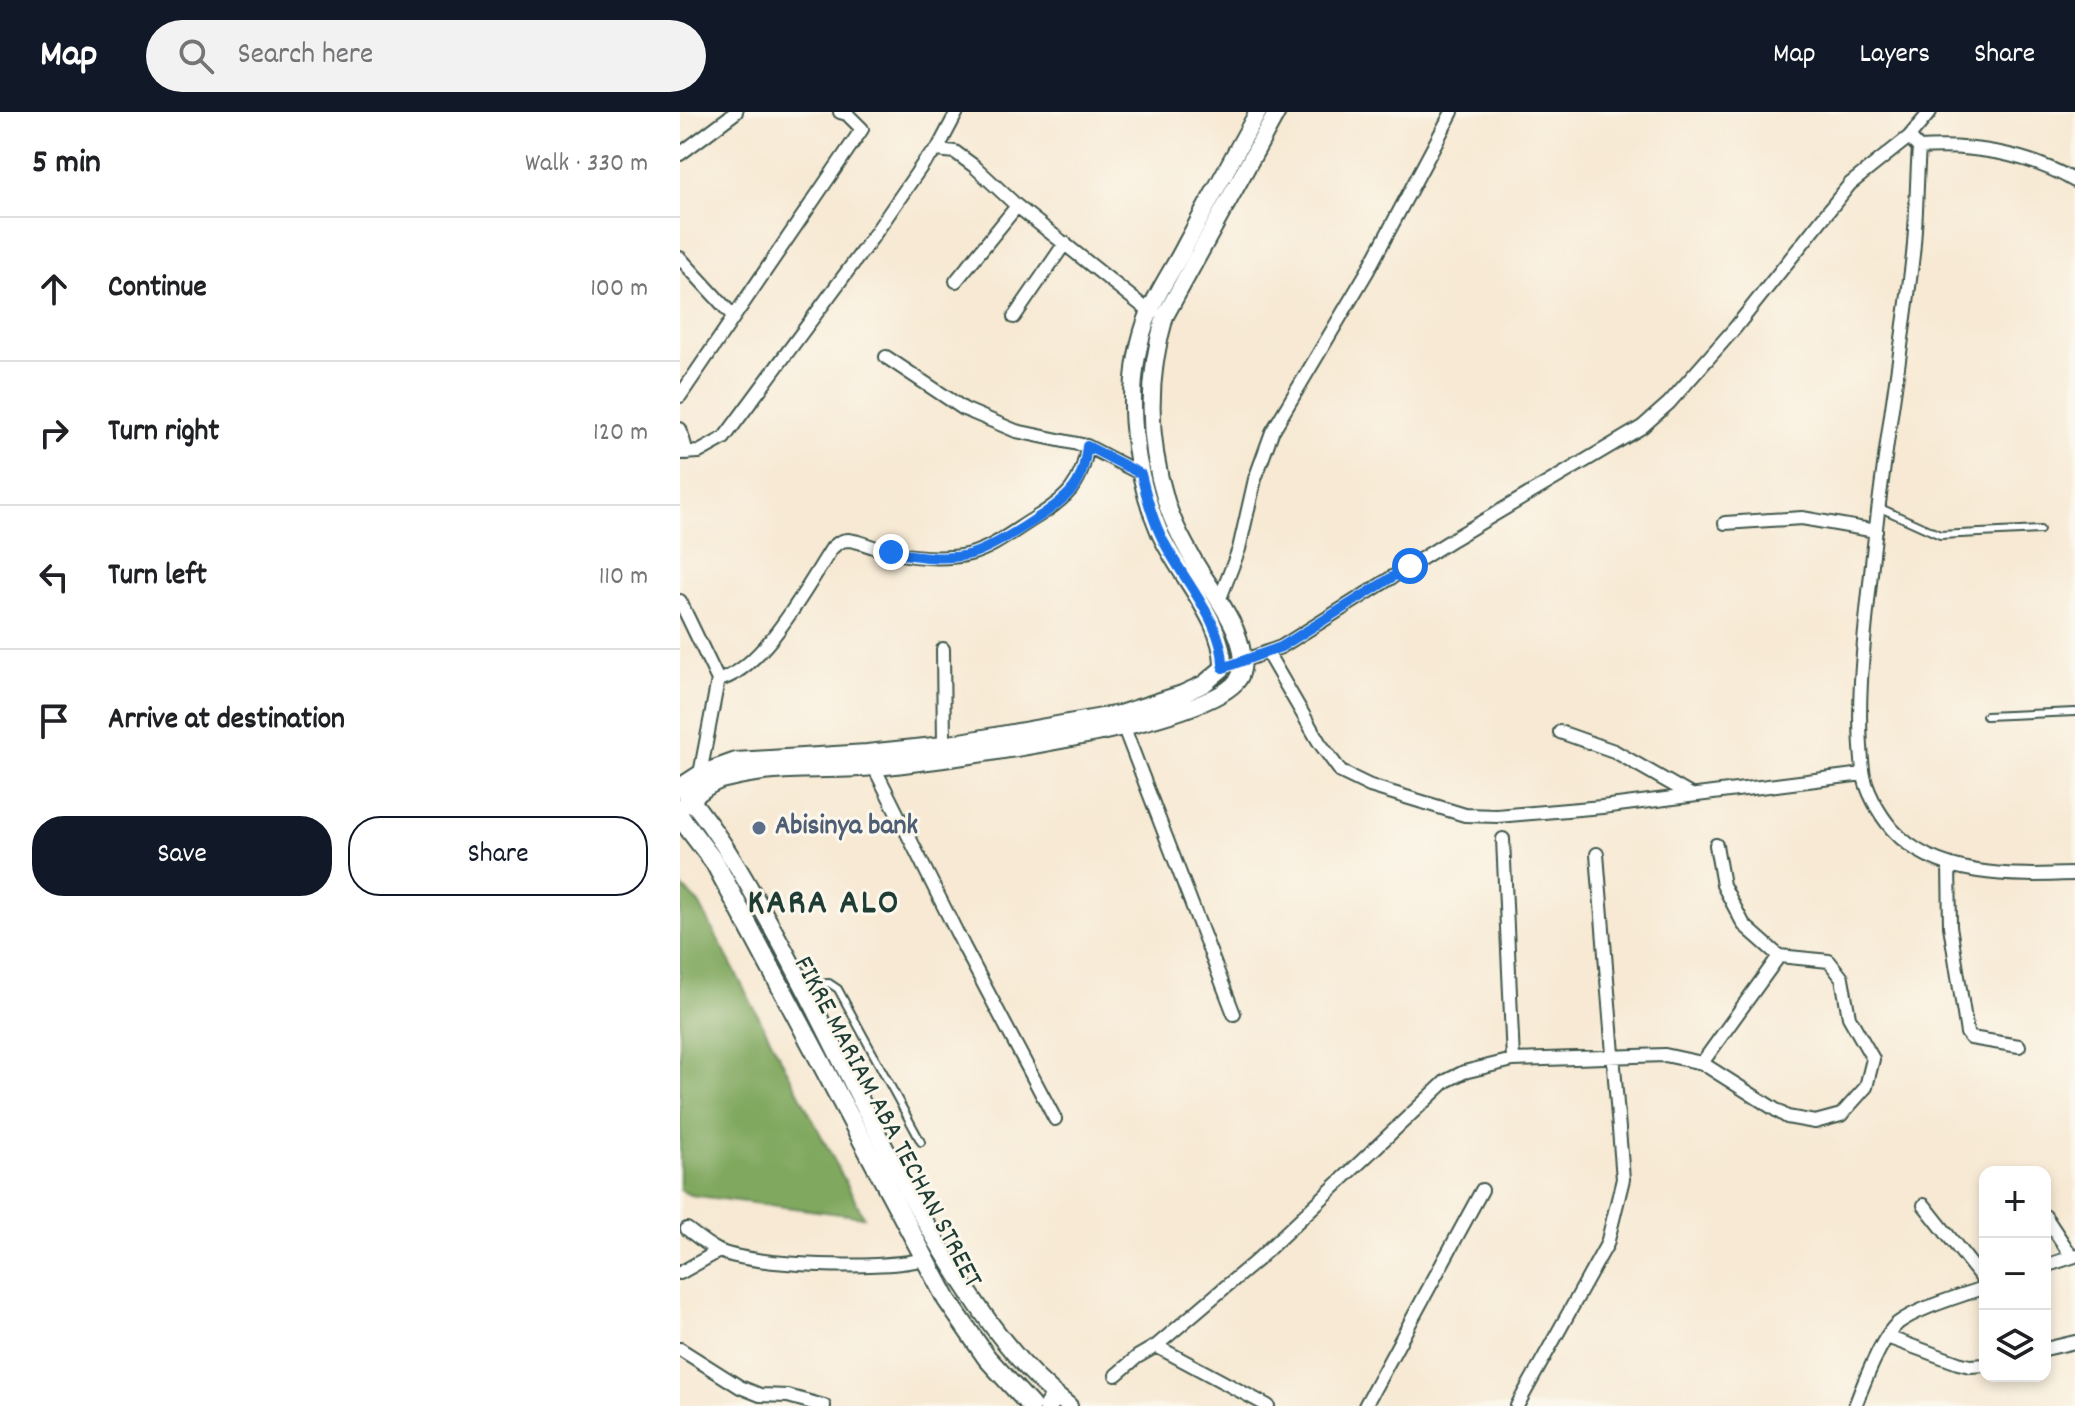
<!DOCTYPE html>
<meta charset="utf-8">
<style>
:root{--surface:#fff;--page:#f2f2f2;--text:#202124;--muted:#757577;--line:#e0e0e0;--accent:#111827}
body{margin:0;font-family:Dekko,sans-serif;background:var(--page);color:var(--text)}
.controls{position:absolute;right:24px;bottom:24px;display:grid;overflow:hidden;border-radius:16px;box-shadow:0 4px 12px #0003}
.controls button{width:72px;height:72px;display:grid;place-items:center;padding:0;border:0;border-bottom:2px solid var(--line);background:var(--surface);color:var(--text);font:40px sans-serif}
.stop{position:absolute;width:24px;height:24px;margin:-18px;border:6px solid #1a73e8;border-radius:50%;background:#fff}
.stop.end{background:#1a73e8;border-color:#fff;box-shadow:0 2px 8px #0008}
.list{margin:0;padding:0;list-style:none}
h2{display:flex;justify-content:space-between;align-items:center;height:104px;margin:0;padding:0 32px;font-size:34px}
h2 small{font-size:26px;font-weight:400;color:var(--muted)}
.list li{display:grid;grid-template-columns:52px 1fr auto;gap:24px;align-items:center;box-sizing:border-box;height:144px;padding:0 32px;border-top:2px solid var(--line)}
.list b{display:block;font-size:30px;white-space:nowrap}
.list em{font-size:26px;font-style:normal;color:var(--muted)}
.actions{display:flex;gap:16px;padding:24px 32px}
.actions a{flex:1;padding:18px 0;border:2px solid var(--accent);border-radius:32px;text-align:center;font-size:28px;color:var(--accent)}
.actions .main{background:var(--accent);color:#fff}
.icon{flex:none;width:44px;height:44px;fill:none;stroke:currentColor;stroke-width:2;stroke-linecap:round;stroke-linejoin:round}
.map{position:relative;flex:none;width:1395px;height:1294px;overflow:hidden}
header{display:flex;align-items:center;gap:48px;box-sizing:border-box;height:112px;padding:0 40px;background:var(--accent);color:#fff}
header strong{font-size:38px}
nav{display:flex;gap:44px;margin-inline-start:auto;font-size:28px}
.search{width:560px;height:72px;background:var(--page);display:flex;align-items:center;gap:20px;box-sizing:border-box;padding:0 28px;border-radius:44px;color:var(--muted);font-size:30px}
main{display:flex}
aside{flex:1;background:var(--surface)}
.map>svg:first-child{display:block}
.forest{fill:#80a85e;stroke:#507249;stroke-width:2}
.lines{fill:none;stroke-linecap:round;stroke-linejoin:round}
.lane-casing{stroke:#3f574c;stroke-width:10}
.street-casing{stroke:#3f574c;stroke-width:16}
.secondary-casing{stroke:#3f574c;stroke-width:20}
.primary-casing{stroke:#3f574c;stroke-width:22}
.lane{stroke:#fff;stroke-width:6}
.street{stroke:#fff;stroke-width:12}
.secondary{stroke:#fff;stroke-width:16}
.primary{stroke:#fff;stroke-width:18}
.route{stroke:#1a73e8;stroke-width:10}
.service-dot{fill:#5c6f8a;stroke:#fbf7ec;stroke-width:3}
.labels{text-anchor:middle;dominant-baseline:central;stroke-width:6;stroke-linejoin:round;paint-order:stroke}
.service-label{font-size:28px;font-weight:bold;fill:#4e5e75;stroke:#fbf7ec;text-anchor:start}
.street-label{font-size:28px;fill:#1f3d34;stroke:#fbf7ec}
.district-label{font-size:36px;font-weight:bold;letter-spacing:2px;fill:#1f3d34;stroke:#fbf7ec}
</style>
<header>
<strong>Map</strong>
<div class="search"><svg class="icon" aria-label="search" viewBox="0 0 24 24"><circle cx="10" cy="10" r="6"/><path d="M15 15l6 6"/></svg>Search here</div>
<nav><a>Map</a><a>Layers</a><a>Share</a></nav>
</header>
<main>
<aside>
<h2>5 min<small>Walk · 330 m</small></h2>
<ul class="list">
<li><svg class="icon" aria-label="ahead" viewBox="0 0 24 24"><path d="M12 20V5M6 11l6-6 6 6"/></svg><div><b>Continue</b></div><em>100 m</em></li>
<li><svg class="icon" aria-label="right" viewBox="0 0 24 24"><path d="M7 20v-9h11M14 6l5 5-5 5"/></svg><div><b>Turn right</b></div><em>120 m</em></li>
<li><svg class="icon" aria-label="left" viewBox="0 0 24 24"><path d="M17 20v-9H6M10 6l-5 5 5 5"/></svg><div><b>Turn left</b></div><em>110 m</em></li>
<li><svg class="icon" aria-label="arrive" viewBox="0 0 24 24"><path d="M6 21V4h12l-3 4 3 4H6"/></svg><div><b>Arrive at destination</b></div></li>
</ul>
<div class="actions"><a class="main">Save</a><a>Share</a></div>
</aside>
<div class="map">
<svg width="1395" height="1294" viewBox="0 0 1395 1294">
<rect width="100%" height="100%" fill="#fbf7ec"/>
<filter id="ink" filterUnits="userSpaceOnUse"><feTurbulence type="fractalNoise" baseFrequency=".0125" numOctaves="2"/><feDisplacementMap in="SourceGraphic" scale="16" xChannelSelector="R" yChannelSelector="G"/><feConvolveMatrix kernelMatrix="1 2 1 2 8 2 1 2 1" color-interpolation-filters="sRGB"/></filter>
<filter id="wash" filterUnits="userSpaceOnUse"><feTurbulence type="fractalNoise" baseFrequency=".006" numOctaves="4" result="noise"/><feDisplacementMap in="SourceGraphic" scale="32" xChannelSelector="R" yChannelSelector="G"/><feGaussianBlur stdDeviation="1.8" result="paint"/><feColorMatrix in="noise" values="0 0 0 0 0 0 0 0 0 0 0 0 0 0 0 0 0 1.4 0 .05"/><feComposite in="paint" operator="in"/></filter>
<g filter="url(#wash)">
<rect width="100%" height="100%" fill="#f7e9d3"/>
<path class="forest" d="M0,773l19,18 165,314 -174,-22 -10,-5z"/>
</g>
<g filter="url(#ink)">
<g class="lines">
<g class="lane-casing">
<path id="lane" d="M1198,395l62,28 100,-5
M1306,604l89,-4
M123,873l26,-2 9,6 83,153"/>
</g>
<g class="street-casing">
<path id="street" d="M1229,25l10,11c-3,38 -2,77 -7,115 -12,101 -30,200 -40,301 -7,69 -17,137 -9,206 2,19 16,44 29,59 44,50 123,47 183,45
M1239,36c53,-4 110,6 156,33
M257,38l20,-38
M0,42l56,-42
M0,146l54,59
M276,169l61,-75
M334,205l51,-74
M206,245l78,52 52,22 71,15 54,28
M0,284l182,-267 -15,-15 -7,-2
M0,317l7,24
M0,341l19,-1 25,-14 148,-200 53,-77 12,-11 18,2 19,14 43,40 133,106
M1045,411l77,-5 74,13
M0,489l38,79c44,-9 90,-95 114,-132 4,-4 9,-8 16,-8 13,1 28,9 41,12 25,5 57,8 81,2 23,-6 45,-24 65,-36 31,-19 48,-34 52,-72
M539,489l20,-52 16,-70 17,-47 95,-160 85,-160
M263,537l1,96
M588,542l51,88 22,30 29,14 95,29 32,1 105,-9 261,-33
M543,556l58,-21 172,-108 189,-112 27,-24 66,-75 115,-144 59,-47 21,-25
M444,616l110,286
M880,620l54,19 77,44
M194,655l90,180 91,172
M20,662l18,-94
M1269,752l1,62 17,107 4,5 48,8
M833,948l152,-5 37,8 85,54 28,5 26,-7 25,-28 7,-28 -24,-42 -7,-39 -13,-17 -50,-5 -35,-31 -21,-40 -7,-40
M1022,951l77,-107
M1244,1093l61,77
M1365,1104l27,41
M7,1117c9,7 20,16 30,21 33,17 171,20 206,9
M1365,1154l30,-10
M0,1161l39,-22
M1207,1225l71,26 12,3 15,-1
M476,1234l100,-85 190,-180 18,-9 49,-12 -10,-221
M0,1237l60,38 20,8 28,1 36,10
M1365,1237l30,-7
M436,1263l21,-18 19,-11 112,60
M685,1294l117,-216
M837,1294l90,-162 16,-65 -26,-325
M1175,1294c8,-21 26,-69 43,-83 22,-16 61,-26 87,-36"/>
</g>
<g class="secondary-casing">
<path id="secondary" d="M0,675l20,-13 36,-13 131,-8 77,-8 175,-31 63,-20 22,-10 19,-16c2,-47 -46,-94 -64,-137 -28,-67 -37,-152 -9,-220 9,-22 24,-43 35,-65 24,-44 48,-89 73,-134
M6,682c38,45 66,97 94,148 58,106 105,218 170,321 33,53 69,105 119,143
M0,697c14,-11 27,-26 45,-30 48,-13 101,-8 150,-12 58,-5 345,-42 365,-91 14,-36 -30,-86 -46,-115 -11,-19 -22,-39 -28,-60 -19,-62 -19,-124 -1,-185l112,-204"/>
</g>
<g class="primary-casing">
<path id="primary" d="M0,705l35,46 232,437 40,58 44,48
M368,1294l7,-10"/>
</g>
<use href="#lane" class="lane"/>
<use href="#street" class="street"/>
<use href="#secondary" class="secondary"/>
<use href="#primary" class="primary"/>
</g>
</g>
<g class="lines" filter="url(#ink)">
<path class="route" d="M211,440c25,4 55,9 80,2 23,-7 83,-44 99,-62 12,-12 15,-30 17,-46l54,28c5,21 10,41 19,60 18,41 65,88 63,134l58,-21 129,-81"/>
</g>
<circle class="service-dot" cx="79" cy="716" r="8"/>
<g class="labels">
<g class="service-label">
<text x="95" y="716">Abisinya bank</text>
</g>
<g class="street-label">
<text transform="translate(206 1011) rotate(62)">FIKRE MARIAM ABA TECHAN STREET</text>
</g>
<g class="district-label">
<text x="144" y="793">KARA ALO</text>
</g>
</g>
</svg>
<div class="controls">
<button>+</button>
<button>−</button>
<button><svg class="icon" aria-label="layers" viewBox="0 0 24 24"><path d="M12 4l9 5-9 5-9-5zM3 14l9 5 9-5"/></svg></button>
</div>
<div class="stop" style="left:730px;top:454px"></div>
<div class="stop end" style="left:211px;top:440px"></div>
</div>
</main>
